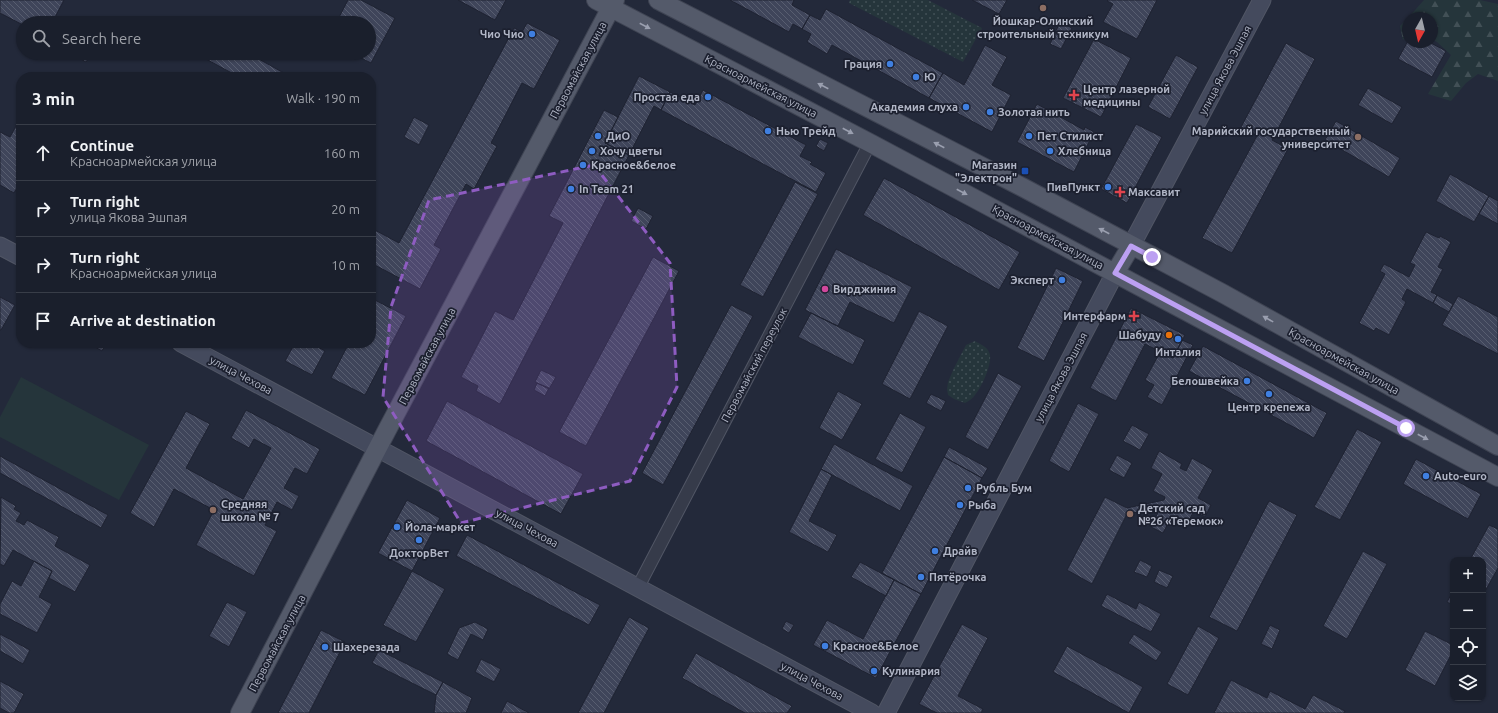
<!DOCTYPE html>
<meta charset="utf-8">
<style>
:root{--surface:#1a1f2c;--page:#272c38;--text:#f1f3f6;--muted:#9fa2a9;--line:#383d48}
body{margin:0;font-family:Ubuntu,sans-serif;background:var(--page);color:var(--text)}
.controls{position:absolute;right:12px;bottom:12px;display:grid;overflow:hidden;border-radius:8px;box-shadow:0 1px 3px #0004}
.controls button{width:36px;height:36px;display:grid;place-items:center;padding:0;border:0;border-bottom:1px solid var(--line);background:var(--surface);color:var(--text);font:20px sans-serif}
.compass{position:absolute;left:1402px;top:12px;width:36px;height:36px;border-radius:50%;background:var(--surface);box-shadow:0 1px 3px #0004;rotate:188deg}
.stop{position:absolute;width:12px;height:12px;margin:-9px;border:3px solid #bca0f2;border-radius:50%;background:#fff}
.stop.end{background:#bca0f2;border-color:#fff;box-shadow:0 1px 4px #0008}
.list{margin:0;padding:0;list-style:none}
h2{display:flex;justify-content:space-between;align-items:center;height:52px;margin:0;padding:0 16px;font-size:17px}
h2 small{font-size:13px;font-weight:400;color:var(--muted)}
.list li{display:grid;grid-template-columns:26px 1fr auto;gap:12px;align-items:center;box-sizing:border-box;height:56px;padding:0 16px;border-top:1px solid var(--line)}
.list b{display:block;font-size:15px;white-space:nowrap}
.list p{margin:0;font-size:13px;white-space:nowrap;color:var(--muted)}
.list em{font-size:13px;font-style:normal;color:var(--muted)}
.icon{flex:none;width:22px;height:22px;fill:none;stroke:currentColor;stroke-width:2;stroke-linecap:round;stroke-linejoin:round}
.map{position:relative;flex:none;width:1498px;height:713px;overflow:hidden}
.search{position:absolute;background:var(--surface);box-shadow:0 1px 3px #0004;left:16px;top:16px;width:360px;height:44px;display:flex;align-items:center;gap:10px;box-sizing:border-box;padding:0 14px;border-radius:22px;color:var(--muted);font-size:15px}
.panel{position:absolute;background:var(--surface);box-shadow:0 1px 3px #0004;left:16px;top:72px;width:360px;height:276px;border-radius:16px}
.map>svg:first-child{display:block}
.forest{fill:url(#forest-firs)}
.park{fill:url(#park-dots)}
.pitch{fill:#25353b}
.building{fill:url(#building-back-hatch);stroke:#1e2231}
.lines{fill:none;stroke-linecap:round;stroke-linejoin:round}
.street-casing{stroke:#515665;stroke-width:14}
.secondary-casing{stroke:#515665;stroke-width:19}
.primary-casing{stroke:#3f4453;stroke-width:20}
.street{stroke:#363b4a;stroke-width:12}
.secondary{stroke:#444a5d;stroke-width:17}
.primary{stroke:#545a6a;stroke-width:18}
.oneway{fill:#9a9faf}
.route{stroke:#bca0f2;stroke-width:5}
.marked{fill:#8e5cc1;fill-opacity:0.2;stroke:#8e5cc1;stroke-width:3;stroke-dasharray:8 5;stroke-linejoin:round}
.education-dot{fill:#8d6e63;stroke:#1c202f;stroke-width:1.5}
.shop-dot{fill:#3f7fe0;stroke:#1c202f;stroke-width:1.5}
.health-dot{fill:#e0444e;stroke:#1c202f;stroke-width:1.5}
.transit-dot{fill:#1a4fb4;stroke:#1c202f;stroke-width:1.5}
.hotel-dot{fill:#d1479c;stroke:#1c202f;stroke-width:1.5}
.food-dot{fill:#e8710a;stroke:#1c202f;stroke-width:1.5}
.labels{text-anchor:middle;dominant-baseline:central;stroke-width:3.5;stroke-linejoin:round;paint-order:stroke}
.poi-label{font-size:11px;font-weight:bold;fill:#b1b6c6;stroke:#1c202f;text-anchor:start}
.street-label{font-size:11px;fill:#b1b6c6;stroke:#1c202f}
</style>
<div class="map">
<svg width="1498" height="713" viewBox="0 0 1498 713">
<defs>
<pattern id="forest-firs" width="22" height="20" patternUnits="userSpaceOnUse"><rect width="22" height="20" fill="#25353b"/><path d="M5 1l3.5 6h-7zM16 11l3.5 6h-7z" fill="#425056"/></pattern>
<pattern id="park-dots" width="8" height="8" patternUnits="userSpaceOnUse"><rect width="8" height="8" fill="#25353b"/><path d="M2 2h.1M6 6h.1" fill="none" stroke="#425056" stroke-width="1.8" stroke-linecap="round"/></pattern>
<pattern id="building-back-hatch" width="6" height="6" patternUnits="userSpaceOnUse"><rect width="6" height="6" fill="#3f455a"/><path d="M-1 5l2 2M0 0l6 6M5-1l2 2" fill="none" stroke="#585e70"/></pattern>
</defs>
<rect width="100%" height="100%" fill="#23293a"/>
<path class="forest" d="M1424,0h56l18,4v77l-20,-7 -12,9 -15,18 -23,-7 23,-39 -14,-13 -5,-3v-21h-24z
M1408,18v16l-5,6 -3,-14z"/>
<path class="park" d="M850,0h78l54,28 -19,34 -114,-59z
M975,341c5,3 12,6 14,11 5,10 -8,36 -14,43 -3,4 -6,6 -10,8l-11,-4 -6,-4 -1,-6 1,-7 6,-14 12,-23z"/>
<path class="pitch" d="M21,377l128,68 -30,55 -119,-63v-20z"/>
<path class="building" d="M0,0h64l-12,23h-29v2l-23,-12z
M348,0h13l34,18 -24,45 -20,-10h18v-30h-33z
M458,0h48l-11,20z
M730,0h64l-2,5 18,10 -8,14 -9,-5 -4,8z
M972,0h35l-8,14z
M1108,0h49l-20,39 -34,-17 10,-18 -6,-3z
M826,9l117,64 -14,25 -97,-53 -5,9 -20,-12 4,-8 -9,-5 8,-14 10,5z
M1060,22l12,6 -11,21 -11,-5z
M527,23l33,17 -26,49 -12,-6 -31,60 6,3 -23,43 -8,-5 -32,61 7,4 -21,40 -49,-26v-30l2,-4 26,14 115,-215 8,4z
M1094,39l37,19 -30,59 -38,-19z
M1408,41l21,1 17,9 -14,26 -34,-18z
M1286,43l29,16 -43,81 16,9 -56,104 -30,-15 55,-102 -16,-9z
M985,45l22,12 -15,28 19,10 -19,37 -63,-34 14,-25 21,12z
M70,53h22l-6,9z
M195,53h53l43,24h-52z
M1176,55l22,12 -28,52 -22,-12z
M639,76l31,16 -9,18 -7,-4 -25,49 -24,-12z
M1368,88l34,19 -10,17 -34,-19z
M703,90l103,55 -6,11 12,6 -2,2 16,9 -10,19 -155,-82 9,-18 25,13z
M1037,104l47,26 1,-3 9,5 -20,40 -57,-30z
M604,110l14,7 -13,26 24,12 -129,249 -24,-13 2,-5 -17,-9 34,-66 18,9 50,-97 -14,-7z
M21,117v63l-7,13 -14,-8v-53l10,5z
M414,117l15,8 -10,20 -15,-8z
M1336,121l64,37 -11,19 -64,-37z
M1136,124l26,13 -35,66 -26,-14z
M820,139l8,4 -4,8 -8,-5z
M1450,174l39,22 -15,26 -38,-21z
M884,178l136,74 -21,38 -136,-75z
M795,182l23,12 -55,103 -23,-12z
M1489,196l9,5v23l-19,-10z
M638,208l15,8 -7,13 -15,-8z
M1426,232l13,6 1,-2 11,6 -13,25 5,2 -12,23 6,3 -4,8 -26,-14 -5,10 4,3 -17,33 -13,-7 -2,3 -15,-8 26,-49 -5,-3 4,-7 25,13 6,-12 -5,-2z
M836,249l76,38 -18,36 -44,-21 -12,24 -33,-16z
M653,257l26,14 -93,175 -27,-14z
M1056,268l27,13 -39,80 -27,-13z
M1437,295l16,9 -4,8 -16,-9z
M1458,296l40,21v37l-56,-29z
M0,297l15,8 -14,25h-1z
M371,298l35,18 -41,79 -34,-17 18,-35h22z
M731,305l22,11 -90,169 -21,-12z
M1131,308l54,27 -12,23 -28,-14 -29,57 -26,-13z
M919,311l29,15 -38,73 -28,-15z
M811,313l54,27 -12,25 -55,-28z
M1182,340l11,5 -31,60 -15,-8 7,-12 -9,-5 15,-28 13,6z
M88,343h18l-4,8z
M295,343h16l14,8 -13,24 -27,-14z
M1203,346l124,67 -13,25 -125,-67z
M541,370l15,7 -7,12 -14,-7z
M998,373l24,13 -34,64 -23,-13z
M537,383l12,5 -4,8 -11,-6z
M838,391l24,13 -20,36 -23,-12z
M931,394l15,7 -5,10 -15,-8z
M447,401l136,73 -22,40 -135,-73z
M1078,403l21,11 -30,58 -20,-11z
M246,410l74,39 -13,25 -12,-6 -11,20 15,8 -7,14 -15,-8 -12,23 12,6 -23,45 -58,-31 18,-35 -40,-21 -20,38 -24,-14 56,-102 24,13 -24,44 57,31 28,-51 -17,-9 -5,9 -18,-10z
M900,413l26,14 -24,46 -27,-14z
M1132,425l17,9 -9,16 -17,-9z
M1357,429l25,13 -42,78 -26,-13z
M834,444l79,42 -13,25 -79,-42z
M949,447l39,21 -6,10 -38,-21z
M1159,451l23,13 -2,4 6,3 6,-13 21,12 -15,28 13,7 -6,12 -11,-6 -7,13 -15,-8 -9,17 -12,-6 9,-19 -33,6 -35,70 -25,-14 38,-73 22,11 37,-8 1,-3 -12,-6 9,-17 -11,-6z
M1117,455l15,8 -8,15 -15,-8z
M0,456l108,59 -7,13 -101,-55z
M944,457l38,21 -61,116 -39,-21z
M1416,459l65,35 -13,25 -65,-35z
M821,469l11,6 -23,46 28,14 -9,17 -39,-20z
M1,497l15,9 -2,3 7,4 -5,8 8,4 3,-5 32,17 -4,9 35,19 -15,27 -26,-14 3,-7 -39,-21 -9,16 -4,-2z
M407,500l33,18 -28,53 -34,-18z
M1269,501l28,14 -60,116 -28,-14z
M1489,525l9,4v39l-15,27v-35h-13z
M467,535l133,70 -11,20 -133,-69z
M1363,551l24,13 -40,75 -24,-13z
M1140,560l12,6 -5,11 -13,-5z
M34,561l18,10 -13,26 13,7 -15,29 -37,-19v-10l12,-23 9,5z
M860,562l34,18 -8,16 -35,-19z
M1159,570l14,6 -6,12 -13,-6z
M412,571l33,18 -29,53 -33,-17z
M894,580l27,14 -45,84 -63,-33 14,-25 36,19z
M1453,591v14l-6,-3z
M1107,594l29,15 3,-7 22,12 -10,18 -50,-26z
M227,602l20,10 -18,35 -20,-11z
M629,617l20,11 -45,85h-26z
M786,621l8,4 -5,8 -7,-4z
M475,622l13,7 -5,11 -12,-6 -13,26 -11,-6 12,-26z
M962,624l26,14 -30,58 25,13 -2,4h-44l-18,-9z
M1270,625l10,5 -8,19 -11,-5z
M1198,626l21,12 -31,57 -21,-11z
M321,630l24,12 -36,71h-31z
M1425,631l28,14v6l-18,35 -30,-16z
M0,634l30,16 -7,14 -23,-13z
M1134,634l28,18 -6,9 -28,-18z
M1067,646l76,41 -14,26 -76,-41z
M379,650l64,32 -7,13 -64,-32z
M696,653l96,53 -5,7h-42l-63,-35z
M481,659l20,10 -7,13 -19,-10z
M1231,680l36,18 3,-7 35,18 8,-14 32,16 -1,2h-130z
M0,681l24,13 -10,19h-5l-9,-5z
M443,682l29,16 -6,15h-32l2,-18z
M507,701l22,12h-28z"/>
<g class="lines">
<g class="street-casing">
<path id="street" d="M638,587l232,-444"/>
</g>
<g class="secondary-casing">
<path id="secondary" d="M0,246l21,11
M1131,246l131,-246
M181,343l691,370
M886,713l229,-440"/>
</g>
<g class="primary-casing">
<path id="primary" d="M596,0l274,143 628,334
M658,0l364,187 200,106 276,153
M1115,273l16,-27
M240,713l146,-281 229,-432"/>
</g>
<use href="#street" class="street"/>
<use href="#secondary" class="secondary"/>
<use href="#primary" class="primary"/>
</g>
<defs><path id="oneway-solid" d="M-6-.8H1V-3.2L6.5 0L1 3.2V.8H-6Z"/></defs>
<g class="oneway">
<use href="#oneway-solid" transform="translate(645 26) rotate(28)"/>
<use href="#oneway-solid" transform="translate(823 86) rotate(-153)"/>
<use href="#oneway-solid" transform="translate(848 131) rotate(28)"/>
<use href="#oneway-solid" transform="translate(939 145) rotate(-153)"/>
<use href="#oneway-solid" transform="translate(962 192) rotate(28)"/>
<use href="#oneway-solid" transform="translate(1104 231) rotate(-152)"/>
<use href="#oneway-solid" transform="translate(1268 319) rotate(-151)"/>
<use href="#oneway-solid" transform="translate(1423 437) rotate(28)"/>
</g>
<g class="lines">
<path class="route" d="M1152,257l-21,-11 -16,27 291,155"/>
</g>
<path class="marked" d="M594,165l76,98 7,124 -47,94 -169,42 -78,-126 8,-90 38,-107z"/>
<g class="education-dot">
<circle cx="1043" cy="8" r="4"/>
<circle cx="1358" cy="137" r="4"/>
<circle cx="213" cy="510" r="4"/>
<circle cx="1130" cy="514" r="4"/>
</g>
<g class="shop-dot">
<circle cx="532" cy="34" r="4"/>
<circle cx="890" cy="64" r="4"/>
<circle cx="916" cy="77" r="4"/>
<circle cx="708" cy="97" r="4"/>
<circle cx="966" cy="107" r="4"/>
<circle cx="990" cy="112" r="4"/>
<circle cx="768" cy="131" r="4"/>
<circle cx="598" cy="136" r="4"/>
<circle cx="1029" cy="136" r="4"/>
<circle cx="592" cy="151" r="4"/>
<circle cx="1050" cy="151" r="4"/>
<circle cx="583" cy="165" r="4"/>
<circle cx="1108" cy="187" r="4"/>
<circle cx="571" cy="189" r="4"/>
<circle cx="1062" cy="280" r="4"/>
<circle cx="1178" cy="339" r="4"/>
<circle cx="1247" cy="381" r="4"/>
<circle cx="1269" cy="394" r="4"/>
<circle cx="1426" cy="476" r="4"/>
<circle cx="968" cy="488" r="4"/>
<circle cx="960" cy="505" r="4"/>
<circle cx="397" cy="527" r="4"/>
<circle cx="419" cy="540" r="4"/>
<circle cx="935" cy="551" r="4"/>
<circle cx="921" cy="577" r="4"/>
<circle cx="825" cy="646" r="4"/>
<circle cx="325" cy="647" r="4"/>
<circle cx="874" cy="671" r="4"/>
</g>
<g class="health-dot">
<path d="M1072 89h4v4h4v4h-4v4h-4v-4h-4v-4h4z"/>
<path d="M1118 186h4v4h4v4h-4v4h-4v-4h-4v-4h4z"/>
<path d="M1132 310h4v4h4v4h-4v4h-4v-4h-4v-4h4z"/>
</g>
<rect class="transit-dot" x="1021" y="167" width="8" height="8" rx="2"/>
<circle class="hotel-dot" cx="825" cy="289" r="4"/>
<circle class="food-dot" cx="1169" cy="335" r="4"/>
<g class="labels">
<g class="poi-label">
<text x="1043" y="21" text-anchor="middle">Йошкар-Олинский<tspan x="1043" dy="13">строительный техникум</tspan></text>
<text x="524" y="34" text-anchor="end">Чио Чио</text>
<text x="882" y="64" text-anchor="end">Грация</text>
<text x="924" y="77">Ю</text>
<text x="1083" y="89">Центр лазерной<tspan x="1083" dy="13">медицины</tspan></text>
<text x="700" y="97" text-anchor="end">Простая еда</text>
<text x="958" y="107" text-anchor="end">Академия слуха</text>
<text x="998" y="112">Золотая нить</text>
<text x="776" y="131">Нью Трейд</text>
<text x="1350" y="131" text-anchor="end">Марийский государственный<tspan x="1350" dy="13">университет</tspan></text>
<text x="606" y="136">ДиО</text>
<text x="1037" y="136">Пет Стилист</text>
<text x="600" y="151">Хочу цветы</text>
<text x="1058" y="151">Хлебница</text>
<text x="591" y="165">Красное&amp;белое</text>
<text x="1017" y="165" text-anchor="end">Магазин<tspan x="1017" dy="13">"Электрон"</tspan></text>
<text x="1100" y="187" text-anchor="end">ПивПункт</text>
<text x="579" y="189">In Team 21</text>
<text x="1128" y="192">Максавит</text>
<text x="1054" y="280" text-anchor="end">Эксперт</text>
<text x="833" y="289">Вирджиния</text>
<text x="1126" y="316" text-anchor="end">Интерфарм</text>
<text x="1161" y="335" text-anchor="end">Шабуду</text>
<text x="1178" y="352" text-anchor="middle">Инталия</text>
<text x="1239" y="381" text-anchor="end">Белошвейка</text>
<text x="1269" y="407" text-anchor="middle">Центр крепежа</text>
<text x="1434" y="476">Auto-euro</text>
<text x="976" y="488">Рубль Бум</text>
<text x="221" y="504">Средняя<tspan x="221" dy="13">школа № 7</tspan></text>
<text x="968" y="505">Рыба</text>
<text x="1138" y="508">Детский сад<tspan x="1138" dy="13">№26 «Теремок»</tspan></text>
<text x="405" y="527">Йола-маркет</text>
<text x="943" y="551">Драйв</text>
<text x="419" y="553" text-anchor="middle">ДокторВет</text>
<text x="929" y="577">Пятёрочка</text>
<text x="833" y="646">Красное&amp;Белое</text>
<text x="333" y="647">Шахерезада</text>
<text x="882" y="671">Кулинария</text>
</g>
<g class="street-label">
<text transform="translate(578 70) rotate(-62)">Первомайская улица</text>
<text transform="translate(1225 70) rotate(-62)">улица Якова Эшпая</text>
<text transform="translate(761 86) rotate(27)">Красноармейская улица</text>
<text transform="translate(1048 237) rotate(28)">Красноармейская улица</text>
<text transform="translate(427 356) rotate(-62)">Первомайская улица</text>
<text transform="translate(1344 361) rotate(29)">Красноармейская улица</text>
<text transform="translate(754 365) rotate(-62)">Первомайский переулок</text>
<text transform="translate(241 375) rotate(28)">улица Чехова</text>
<text transform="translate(1061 377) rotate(-62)">улица Якова Эшпая</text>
<text transform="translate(527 528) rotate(28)">улица Чехова</text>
<text transform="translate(277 643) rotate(-62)">Первомайская улица</text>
<text transform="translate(812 681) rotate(28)">улица Чехова</text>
</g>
</g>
</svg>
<div class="controls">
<button>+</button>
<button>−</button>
<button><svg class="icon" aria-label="locate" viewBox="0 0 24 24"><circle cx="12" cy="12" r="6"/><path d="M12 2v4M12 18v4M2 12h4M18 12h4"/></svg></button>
<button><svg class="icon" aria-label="layers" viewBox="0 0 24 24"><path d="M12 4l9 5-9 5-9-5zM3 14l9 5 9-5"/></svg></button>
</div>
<svg class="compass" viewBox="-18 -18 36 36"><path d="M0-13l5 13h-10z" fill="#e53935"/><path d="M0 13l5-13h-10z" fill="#9fa2a9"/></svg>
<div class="stop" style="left:1406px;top:428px"></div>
<div class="stop end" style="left:1152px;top:257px"></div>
<div class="search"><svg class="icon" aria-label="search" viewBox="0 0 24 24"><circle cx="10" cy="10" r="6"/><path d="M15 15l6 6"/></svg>Search here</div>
<section class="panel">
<h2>3 min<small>Walk · 190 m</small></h2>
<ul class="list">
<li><svg class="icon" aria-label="ahead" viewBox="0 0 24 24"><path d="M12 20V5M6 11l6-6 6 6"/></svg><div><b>Continue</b><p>Красноармейская улица</p></div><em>160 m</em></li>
<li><svg class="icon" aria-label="right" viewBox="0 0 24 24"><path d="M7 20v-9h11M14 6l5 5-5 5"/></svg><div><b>Turn right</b><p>улица Якова Эшпая</p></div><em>20 m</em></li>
<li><svg class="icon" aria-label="right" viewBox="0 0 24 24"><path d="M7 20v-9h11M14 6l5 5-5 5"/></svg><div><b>Turn right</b><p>Красноармейская улица</p></div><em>10 m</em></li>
<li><svg class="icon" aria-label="arrive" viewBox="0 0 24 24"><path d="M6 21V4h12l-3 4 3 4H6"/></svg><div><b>Arrive at destination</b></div></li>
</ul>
</section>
</div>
